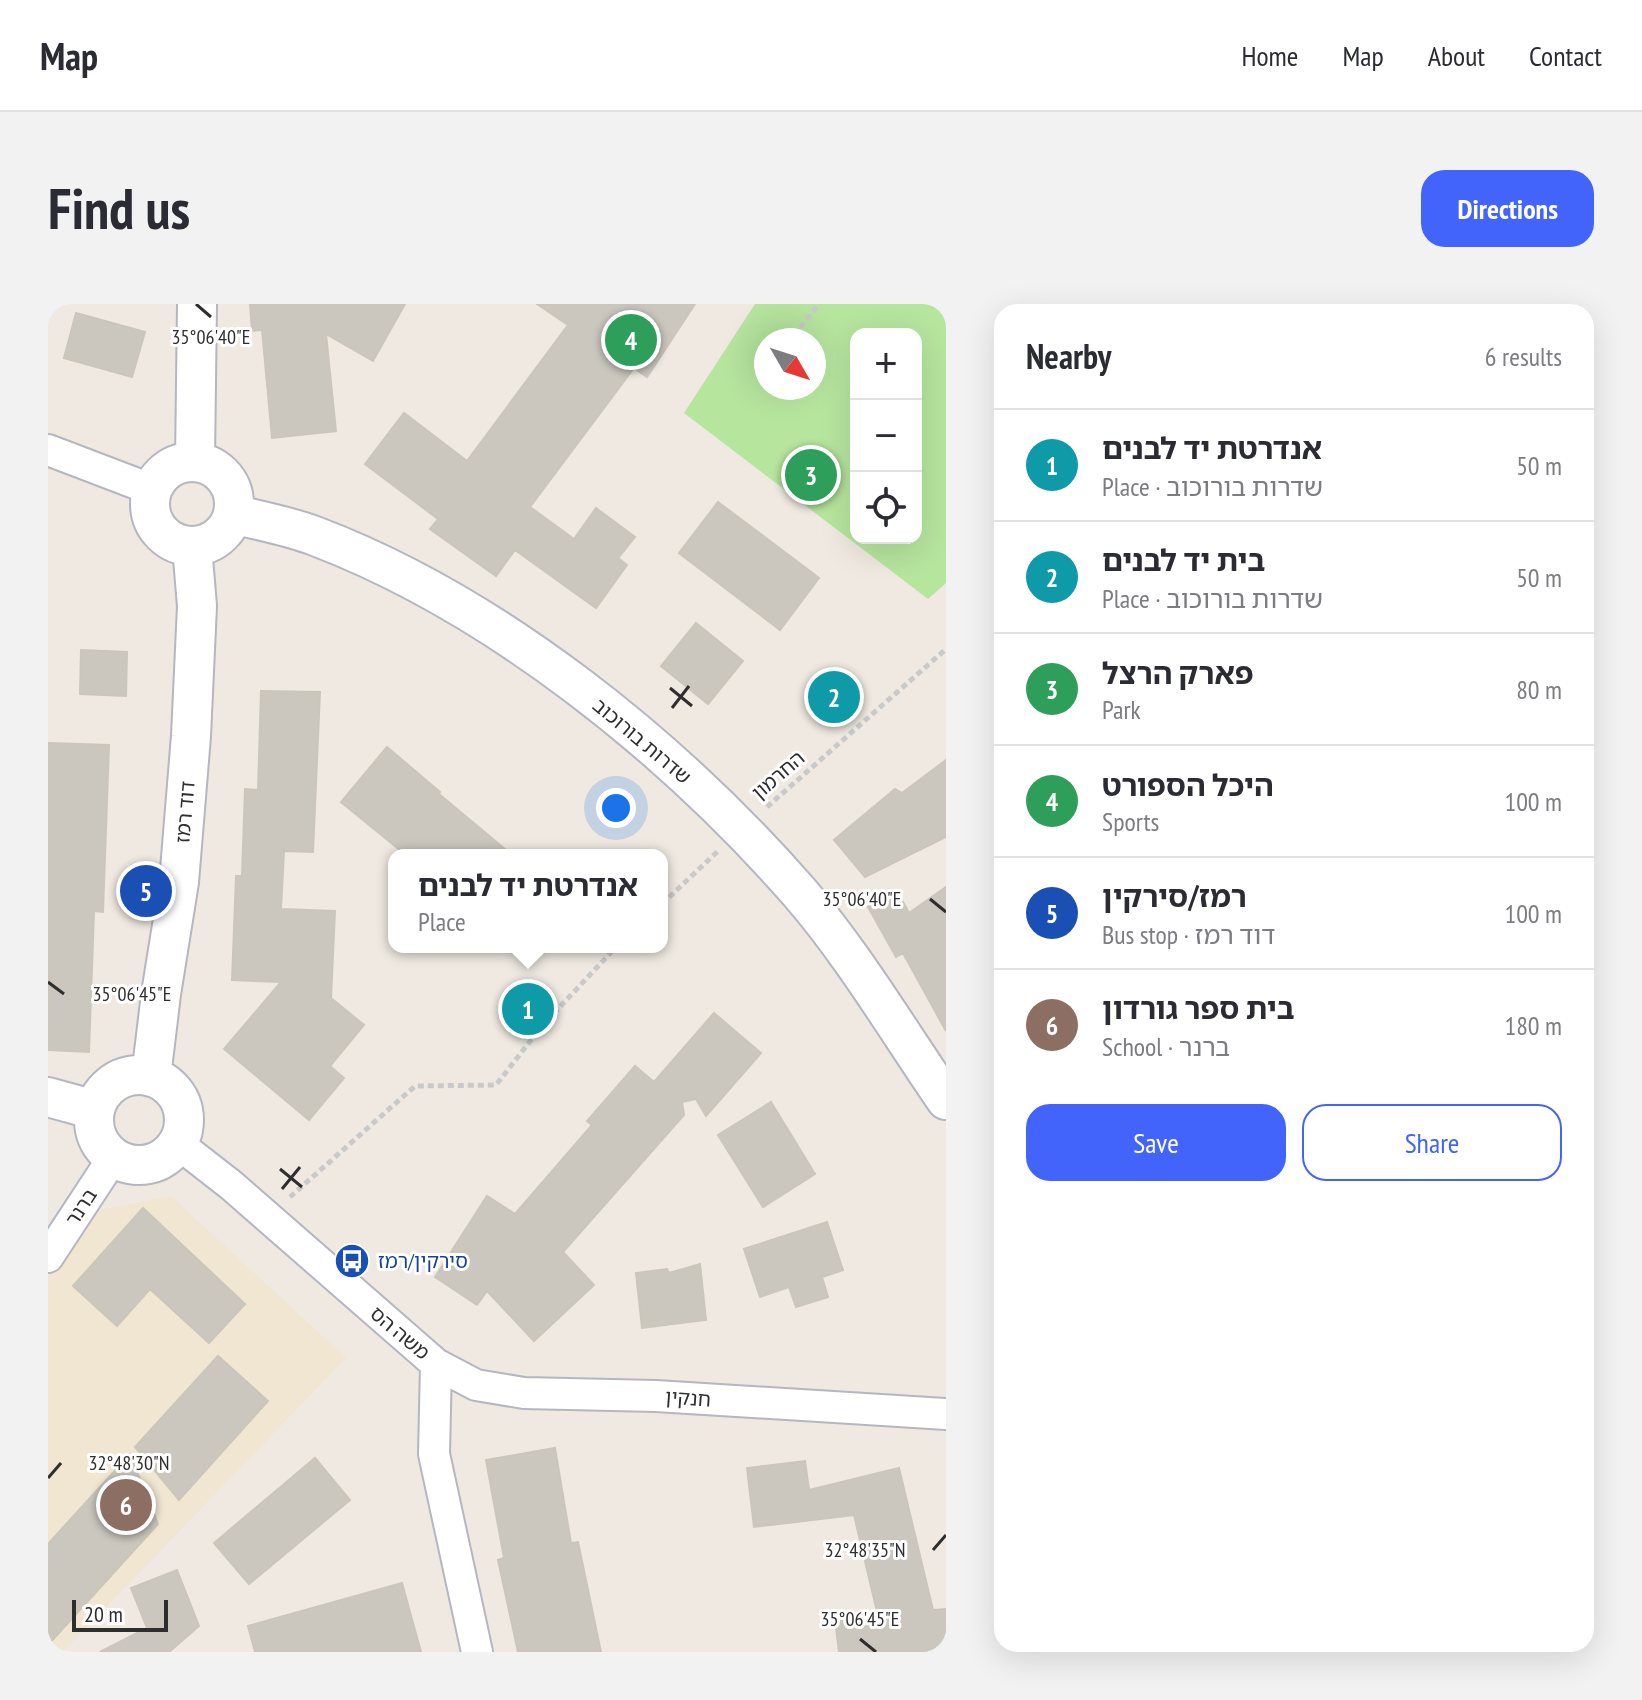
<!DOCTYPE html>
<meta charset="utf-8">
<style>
:root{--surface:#fff;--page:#f2f2f3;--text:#2b2b33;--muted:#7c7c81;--line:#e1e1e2;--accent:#4264fb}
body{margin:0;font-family:"PT Sans Narrow","Noto Sans Hebrew",sans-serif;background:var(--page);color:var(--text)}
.controls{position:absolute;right:24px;top:24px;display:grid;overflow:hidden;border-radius:16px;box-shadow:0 8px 32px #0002}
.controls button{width:72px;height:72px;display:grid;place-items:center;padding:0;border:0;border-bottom:2px solid var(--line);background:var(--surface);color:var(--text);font:40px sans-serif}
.compass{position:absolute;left:706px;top:24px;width:72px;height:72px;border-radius:50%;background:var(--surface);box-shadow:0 8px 32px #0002;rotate:129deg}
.scale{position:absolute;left:24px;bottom:20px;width:96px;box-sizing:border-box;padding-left:8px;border:4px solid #2e2e2e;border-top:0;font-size:22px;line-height:28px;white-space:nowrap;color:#2e2e2e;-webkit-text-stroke:6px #fff;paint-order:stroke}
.you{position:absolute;left:568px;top:504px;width:28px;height:28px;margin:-20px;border:6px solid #fff;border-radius:50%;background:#1a73e8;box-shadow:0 0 0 12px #1a73e833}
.badge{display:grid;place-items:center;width:52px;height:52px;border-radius:50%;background:var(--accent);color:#fff;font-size:26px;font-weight:700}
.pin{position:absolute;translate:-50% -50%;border:4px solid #fff;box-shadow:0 2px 8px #0006}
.popup{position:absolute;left:340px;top:545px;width:280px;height:104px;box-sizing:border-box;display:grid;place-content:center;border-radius:16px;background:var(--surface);filter:drop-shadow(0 2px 6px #0005);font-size:26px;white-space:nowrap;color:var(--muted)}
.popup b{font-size:30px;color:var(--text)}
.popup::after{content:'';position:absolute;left:50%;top:100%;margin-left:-16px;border:16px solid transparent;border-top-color:var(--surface)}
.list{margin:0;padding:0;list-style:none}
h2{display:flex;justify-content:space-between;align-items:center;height:104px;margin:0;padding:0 32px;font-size:34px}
h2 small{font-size:26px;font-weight:400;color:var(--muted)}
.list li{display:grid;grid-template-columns:52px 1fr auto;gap:24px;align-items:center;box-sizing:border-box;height:112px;padding:0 32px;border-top:2px solid var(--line)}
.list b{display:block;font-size:30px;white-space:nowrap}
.list p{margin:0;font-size:26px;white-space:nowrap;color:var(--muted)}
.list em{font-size:26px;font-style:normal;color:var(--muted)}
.actions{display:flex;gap:16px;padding:24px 32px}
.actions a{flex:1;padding:18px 0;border:2px solid var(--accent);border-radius:24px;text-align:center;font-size:28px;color:var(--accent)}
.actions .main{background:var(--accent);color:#fff}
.icon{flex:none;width:44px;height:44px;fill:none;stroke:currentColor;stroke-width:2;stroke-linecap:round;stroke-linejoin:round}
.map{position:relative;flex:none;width:898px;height:1348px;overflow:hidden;border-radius:24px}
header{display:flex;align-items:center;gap:48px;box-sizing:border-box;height:112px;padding:0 40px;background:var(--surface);border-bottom:2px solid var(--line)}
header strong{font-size:38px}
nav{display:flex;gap:44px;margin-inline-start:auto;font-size:28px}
.intro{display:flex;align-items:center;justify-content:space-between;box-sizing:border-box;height:192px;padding:0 48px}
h1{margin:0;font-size:56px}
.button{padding:20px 36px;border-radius:24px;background:var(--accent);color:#fff;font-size:28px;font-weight:700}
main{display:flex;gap:48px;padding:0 48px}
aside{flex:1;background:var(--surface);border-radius:24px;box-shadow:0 8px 32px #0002}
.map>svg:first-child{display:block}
.education{fill:#f0e6d1}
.green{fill:#b6e59e;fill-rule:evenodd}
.building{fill:#cbc7bf;stroke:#cbc5ba;stroke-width:2}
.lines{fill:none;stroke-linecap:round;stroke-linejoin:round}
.minor-casing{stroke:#b4b7c1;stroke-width:34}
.tertiary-casing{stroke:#b4b7c1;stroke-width:42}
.path{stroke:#c9c9c9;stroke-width:5;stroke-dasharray:6 4;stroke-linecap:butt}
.minor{stroke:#fff;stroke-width:30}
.tertiary{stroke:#fff;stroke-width:38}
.ticks{fill:none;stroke:#2e2e2e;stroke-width:3}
.labels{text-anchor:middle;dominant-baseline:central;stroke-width:6;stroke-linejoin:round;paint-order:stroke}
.street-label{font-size:20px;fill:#2e2e2e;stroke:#fff}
.transit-label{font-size:20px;fill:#164399;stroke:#fff;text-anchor:start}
.ticks-label{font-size:20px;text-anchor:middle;fill:#2e2e2e;stroke:#fff;stroke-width:6;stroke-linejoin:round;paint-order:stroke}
</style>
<header>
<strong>Map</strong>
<nav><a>Home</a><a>Map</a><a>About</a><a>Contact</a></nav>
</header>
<div class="intro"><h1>Find us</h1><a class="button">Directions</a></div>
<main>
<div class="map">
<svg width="898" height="1348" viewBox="0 0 898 1348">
<rect width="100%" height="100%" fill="#efe9e1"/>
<path class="education" d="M123,892l175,162 -283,294h-15v-380l42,-60z"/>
<path class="green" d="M707,0h191v279l-18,16 -244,-186zM808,30h60v204h-60zM718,36h48v48h-48z"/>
<path class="building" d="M202,0h155l-32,57 -47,-27 10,97 -64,7 -10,-108 -10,1z
M489,0h158l-48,73 -13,-9 -104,139 44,32 22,-31 39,29 -17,21 9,7 -31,43 -81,-58 -19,26 -66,-47 8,-10 -73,-55 39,-51 63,48 101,-136z
M28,9l69,19 -13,45 -68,-19z
M670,198l101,76 -39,52 -101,-77z
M648,319l47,38 -35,43 -47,-38z
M33,346l46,2 -1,44 -46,-2z
M213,387l59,1 -7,160 -29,-1 -3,58 54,2 -4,87 33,27 -34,41 14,12 -35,42 -85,-71 57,-67 -49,-2 4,-104h6l3,-87 13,1z
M0,439l61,2 -6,167 -9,-1 -5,141 -41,-2z
M339,443l53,45 -1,2 73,61h-106l-65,-53z
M898,456v77l-81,40 -31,-37 61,-51 7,4z
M898,583v144l-43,-78 -7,4 -28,-50 29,-16 12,22z
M666,709l47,40 -55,63 -10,-17 -14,3 2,13 -121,137 31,33 -60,56 -47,-50 -10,14 -42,-28 52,-81 28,18 77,-89 -5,-4 48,-55 19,16z
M723,798l44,72 -52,33 -45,-72z
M95,904l102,96 -36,39 -59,-54 -33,37 -44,-40z
M779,918l16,48 -21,7 6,20 -32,10 -7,-20 -29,10 -16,-48z
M652,960l6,56 -64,8 -6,-55 31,-4 2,4z
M170,1052l50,45 -89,99 -44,-53z
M507,1144l16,95 7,-1 23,110h-83l-20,-92 6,-2 -18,-98z
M82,1150l28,70 -110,121v-101z
M267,1154l35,42 -101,84 -35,-41z
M757,1157l4,29 90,-22 34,142 13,-1v43h-107l-4,-32 43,-4 -24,-101 -100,12 -7,-59z
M129,1266l22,56 -30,26h-69l47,-24 -16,-40z
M354,1279l19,69h-166l-7,-26z"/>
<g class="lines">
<g class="minor-casing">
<path id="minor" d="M0,146l105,40
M129,839l54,42 205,179 40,21 48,8 132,3 290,18
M0,953l65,-99
M388,1060l-2,90 43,198"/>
</g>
<g class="tertiary-casing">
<path id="tertiary" d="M147,157l2,-157
M102 200a42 42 0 1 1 84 0a42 42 0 1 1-84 0Z
M185,210c27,7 56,12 82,22 181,69 357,211 484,356 54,62 100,140 147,208
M46 816a45 45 0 1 1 90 0a45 45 0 1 1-90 0Z
M103,773l10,-83 18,-112 12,-146 6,-130 -5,-60
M0,793l47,13"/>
</g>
<path class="path" d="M746,31l25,-31
M719,503l179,-158
M614,600l56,-53
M242,893l125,-111 81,-1 46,-59 74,-79"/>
<use href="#minor" class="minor"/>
<use href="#tertiary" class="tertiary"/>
</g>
<path class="ticks" d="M148,0l15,13M622,384l22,18M624,404l17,-22M882,595l16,13M0,678l16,12M232,865l22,18M234,885l18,-22M0,1174l13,-15M885,1246l13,-15M812,1335l16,13"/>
<defs>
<g id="bus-disc" transform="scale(1.8)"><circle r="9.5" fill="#1a4fb4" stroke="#fff"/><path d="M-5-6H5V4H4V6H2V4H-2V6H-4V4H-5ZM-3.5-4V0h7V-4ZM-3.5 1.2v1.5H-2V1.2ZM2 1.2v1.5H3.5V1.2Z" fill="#fff"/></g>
</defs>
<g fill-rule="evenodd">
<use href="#bus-disc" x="304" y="957"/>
</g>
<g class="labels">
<g class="street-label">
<text transform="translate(594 437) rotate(40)">שדרות בורוכוב</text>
<text transform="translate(730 471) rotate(-41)">החרמון</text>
<text transform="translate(137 508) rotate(-85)">דוד רמז</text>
<text transform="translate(33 903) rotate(-57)">ברנר</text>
<text transform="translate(352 1029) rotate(40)">משה הס</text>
<text transform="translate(640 1094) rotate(4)">חנקין</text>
</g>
<g class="transit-label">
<text x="330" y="957">סירקין/רמז</text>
</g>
</g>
<g class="ticks-label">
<text x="163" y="40">35°06'40"E</text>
<text x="814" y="602">35°06'40"E</text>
<text x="84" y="697">35°06'45"E</text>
<text x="81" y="1166">32°48'30"N</text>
<text x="817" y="1253">32°48'35"N</text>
<text x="812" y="1322">35°06'45"E</text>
</g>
</svg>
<div class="controls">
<button>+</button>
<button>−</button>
<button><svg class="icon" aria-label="locate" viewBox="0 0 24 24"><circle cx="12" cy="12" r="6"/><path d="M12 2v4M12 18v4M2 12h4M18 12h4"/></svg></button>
</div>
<svg class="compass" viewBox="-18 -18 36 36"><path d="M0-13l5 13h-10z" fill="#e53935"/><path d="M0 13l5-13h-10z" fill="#7c7c81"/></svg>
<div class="scale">20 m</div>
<div class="you"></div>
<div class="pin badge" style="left:480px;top:705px;background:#0f9aa8">1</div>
<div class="popup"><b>אנדרטת יד לבנים</b>Place</div>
<div class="pin badge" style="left:786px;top:393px;background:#0f9aa8">2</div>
<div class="pin badge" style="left:763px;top:171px;background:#2e9e5b">3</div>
<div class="pin badge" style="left:583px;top:36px;background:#2e9e5b">4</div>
<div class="pin badge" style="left:98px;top:587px;background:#1a4fb4">5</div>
<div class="pin badge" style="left:78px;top:1201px;background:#8d6e63">6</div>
</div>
<aside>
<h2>Nearby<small>6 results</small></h2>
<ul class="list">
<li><span class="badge" style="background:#0f9aa8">1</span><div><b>אנדרטת יד לבנים</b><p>Place · שדרות בורוכוב</p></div><em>50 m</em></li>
<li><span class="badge" style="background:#0f9aa8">2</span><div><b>בית יד לבנים</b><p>Place · שדרות בורוכוב</p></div><em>50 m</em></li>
<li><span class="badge" style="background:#2e9e5b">3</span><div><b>פארק הרצל</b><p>Park</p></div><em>80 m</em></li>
<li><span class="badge" style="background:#2e9e5b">4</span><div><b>היכל הספורט</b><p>Sports</p></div><em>100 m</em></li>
<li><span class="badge" style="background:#1a4fb4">5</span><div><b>רמז/סירקין</b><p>Bus stop · דוד רמז</p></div><em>100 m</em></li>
<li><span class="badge" style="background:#8d6e63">6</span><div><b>בית ספר גורדון</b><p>School · ברנר</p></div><em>180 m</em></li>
</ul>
<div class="actions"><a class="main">Save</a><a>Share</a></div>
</aside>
</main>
